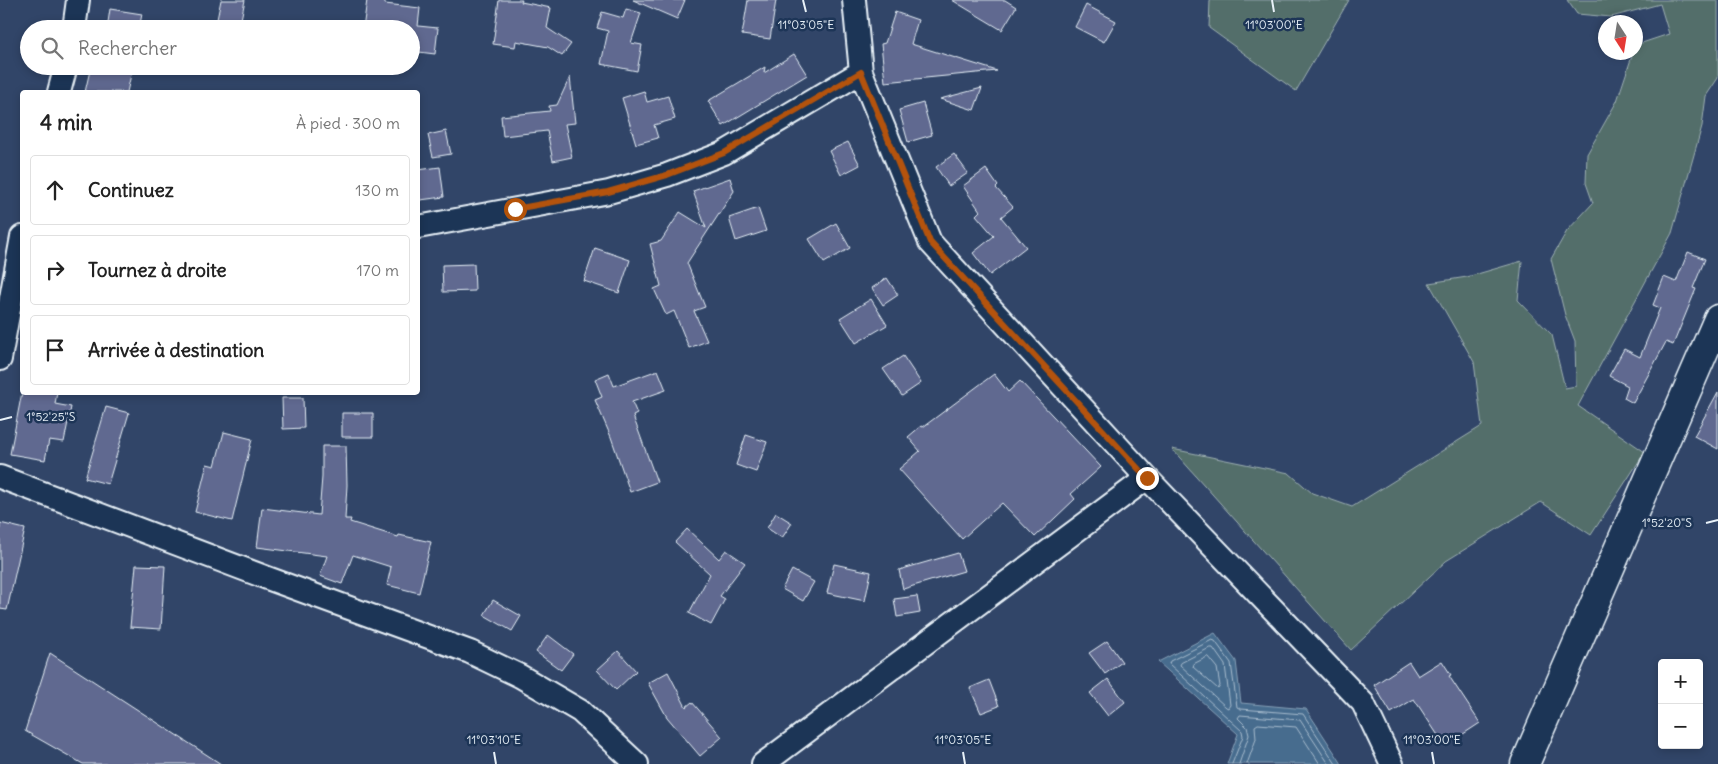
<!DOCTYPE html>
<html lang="fr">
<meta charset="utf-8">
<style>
:root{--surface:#fff;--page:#f2f2f2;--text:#222;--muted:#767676;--line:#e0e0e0}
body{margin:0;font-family:Delius,sans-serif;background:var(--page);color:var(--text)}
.controls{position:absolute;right:15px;bottom:15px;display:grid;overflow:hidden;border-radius:5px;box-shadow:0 2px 8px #0003}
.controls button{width:45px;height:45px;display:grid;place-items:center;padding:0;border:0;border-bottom:1px solid var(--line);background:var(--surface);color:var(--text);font:25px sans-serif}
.compass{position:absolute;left:1598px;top:15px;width:45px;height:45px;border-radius:50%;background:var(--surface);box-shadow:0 2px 8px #0003;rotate:168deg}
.stop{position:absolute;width:15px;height:15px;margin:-11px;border:4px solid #b45309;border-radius:50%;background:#fff}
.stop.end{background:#b45309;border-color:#fff;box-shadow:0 1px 5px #0008}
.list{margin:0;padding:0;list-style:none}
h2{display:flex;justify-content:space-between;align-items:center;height:65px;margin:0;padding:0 20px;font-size:21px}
h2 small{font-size:16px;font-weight:400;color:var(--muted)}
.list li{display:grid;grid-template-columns:32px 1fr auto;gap:15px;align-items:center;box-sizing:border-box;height:70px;margin:0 10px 10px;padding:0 10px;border:1px solid var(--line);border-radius:5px}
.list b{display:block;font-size:19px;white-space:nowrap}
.list em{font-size:16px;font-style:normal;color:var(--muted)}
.icon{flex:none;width:28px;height:28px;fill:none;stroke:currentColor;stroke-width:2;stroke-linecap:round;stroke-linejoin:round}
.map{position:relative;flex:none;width:1718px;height:764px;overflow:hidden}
.search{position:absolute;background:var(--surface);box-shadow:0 2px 8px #0003;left:20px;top:20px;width:400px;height:55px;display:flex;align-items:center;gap:12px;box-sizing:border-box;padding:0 18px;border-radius:28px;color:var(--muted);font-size:19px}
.panel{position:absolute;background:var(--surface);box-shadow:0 2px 8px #0003;left:20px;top:90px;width:400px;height:305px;border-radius:5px}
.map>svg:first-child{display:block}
.green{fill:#536e6b;stroke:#9eb0b2}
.water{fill:#476c8e;stroke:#87a1b8}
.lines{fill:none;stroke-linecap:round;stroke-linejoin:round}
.shore{stroke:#a8bcce;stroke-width:1}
.building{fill:#606990;stroke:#e8f1f8}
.minor-casing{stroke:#e8f1f8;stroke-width:26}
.tertiary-casing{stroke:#e8f1f8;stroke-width:31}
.minor{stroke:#1d3557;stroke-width:22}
.tertiary{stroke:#1d3557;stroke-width:28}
.route{stroke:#b45309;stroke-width:6}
.ticks{fill:none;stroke:#e8f1f8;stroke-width:2}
.ticks-label{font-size:12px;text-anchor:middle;fill:#e8f1f8;stroke:#1d3557;stroke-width:5;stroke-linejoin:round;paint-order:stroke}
</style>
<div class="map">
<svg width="1718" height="764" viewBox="0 0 1718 764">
<rect width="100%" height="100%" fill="#314568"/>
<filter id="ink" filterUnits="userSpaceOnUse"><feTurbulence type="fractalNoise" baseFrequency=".02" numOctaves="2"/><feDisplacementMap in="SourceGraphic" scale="10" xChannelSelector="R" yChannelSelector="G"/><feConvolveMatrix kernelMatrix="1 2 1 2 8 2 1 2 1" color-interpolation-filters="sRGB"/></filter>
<g filter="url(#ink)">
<path class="green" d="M1210,0h139l-53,91 -87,-63z
M1567,0h151v78l-12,18 -4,30 -30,107 -94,173 67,46 -54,83 -50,-33 -95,59 -95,89 -179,-201 117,24 23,20 40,14 130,-81 -8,-64 -45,-79 38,-6 55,-16 -4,39 34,35 13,53 11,-2 -1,-45 -10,-26 -14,-56 16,-28 26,-28 -7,-20 1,-29 30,-53 16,-48 3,-1v-7l33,-11 -9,-30 -49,13 -34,-3z"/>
<path class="water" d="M1215,633l21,28 5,42 65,6 36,55h-115l11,-30 -80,-72z"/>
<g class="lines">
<path class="shore" d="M1210,648h3l12,17 5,40 -2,3 -2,-1 -46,-42 1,-2z
M1208,657l9,11 3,18 -2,3 -25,-22 1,-3z
M1232,764l11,-28 -1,-5 -73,-67 1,-3 42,-21 3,1 16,22 6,44 4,2 62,5 33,50
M1239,764l10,-29 -2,-8 -9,-9 2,-3 60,5 29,44
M1247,764l9,-25 -1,-13 3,-2 38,3 24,37"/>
</g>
<path class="building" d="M221,0h24l-6,29h-24z
M367,0h18v4l35,4 -2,18 20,2 -3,26 -24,-3v-22h-48z
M499,0h23l-1,2 30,6 -4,20 24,16 -9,12 -14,-9 -32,-6 -1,6 -22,-3z
M633,0h52l-8,19z
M748,0h28l-6,39 -28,-4z
M952,0h53l11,7 -14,23z
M1086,5l30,16 -12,21 -29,-15z
M110,9l32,5 -3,15h-32z
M626,9l15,4 -10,30 11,2 -5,26 -36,-7 7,-33 -11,-3 5,-16 21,6z
M895,12l23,8 -7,24 86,27 -112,11 -4,-38 4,-1z
M794,54l13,21 -84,51 -15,-25 57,-34 -1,6z
M91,66h42l-6,26h-42z
M570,77l5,46 -10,1 7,33 -19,4 -6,-30 -44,5 -2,-20 49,-5 -1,-5 8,-1z
M982,88l-8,22 -34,-11z
M644,91l3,11 21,-6 7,23 -21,6 4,13 -22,6 -14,-46z
M923,103l9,32 -24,7 -9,-32z
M446,131l5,23 -18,3 -5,-22z
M848,142l12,23 -19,10 -12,-24z
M954,154l14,19 -19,13 -13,-19z
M440,167l4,30 -24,3 -2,-30z
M986,169l12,17 -2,2 17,19 -12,10 25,30 -36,28 -17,-22 21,-17 -18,-21 4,-4 -17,-25z
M730,178l4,13 -47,72 18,44 -11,4 13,30 -18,7 -15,-37 -8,4 -12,-26 7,-3 -11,-42 11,-3 19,-29 26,16 -13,-37z
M758,208l8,23 -30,10 -7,-23z
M836,223l14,25 -26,15 -15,-24z
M595,248l35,12 -11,33 -35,-12z
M1688,252l17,7 -12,29 3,1 -23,56 -7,-3 -33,61 -9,-5 4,-12 -19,-10 15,-27 16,8 20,-49 -7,-3 11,-28 12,5z
M474,264l1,27 -32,1 -1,-27z
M887,278l11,17 -15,10 -11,-17z
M871,299l16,26 -31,18 -16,-25z
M903,356l18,27 -19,13 -19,-27z
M658,370l8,20 -34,12 5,12 -4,2 24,66 -27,10 -19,-55 -16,-37 7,-3 -7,-18 14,-6 5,13z
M994,374l14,18 12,-11 81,86 -30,27 4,5 -40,38 -33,-34 -40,36 -63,-70 21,-18 -12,-14 13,-11 2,1z
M22,392h35l-2,12 16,3 -7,35 -15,-2 -4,20 -35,-6z
M1718,392v57l-24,-13z
M282,398h21l1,30 -21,1z
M106,407l23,6 -21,71 -23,-6z
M342,413h31v24h-31z
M224,432l28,7 -20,82 -37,-9 12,-48 8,2z
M746,435l21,7 -11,30 -20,-7z
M322,446h24l1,39 -2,34h6l-1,3 48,15 1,-2 32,7 -12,51 -32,-8 4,-18 -38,-12 -11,29 -22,-8 7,-20 -70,-9 5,-39 57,7 3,-38z
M776,513l16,10 -10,15 -15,-10z
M0,523l25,6 -18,81 -7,-1z
M687,529l32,30 7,-9 19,13 -25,33 5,3 -14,26 -22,-12 21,-39 -35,-32z
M958,553l6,18 -61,18 -4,-19z
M834,564l37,8 -6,29 -38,-8z
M136,565l29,1 -4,63 -31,-2z
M792,570l22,12 -11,19 -21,-12z
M917,596l3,17 -23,4 -3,-18z
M493,600l28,16 -9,15 -28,-16z
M548,635l25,19 -12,16 -25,-18z
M1107,641l15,21 -17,12 -16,-21z
M618,651l18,20 -20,19 -19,-20z
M50,653l171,111h-138l-58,-33z
M1442,661l9,14 -2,1 31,47 -35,23 -31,-47 -23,14 -17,-28 35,-23 9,14z
M668,672l18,35 6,-5 30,35 -22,19 -33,-39 -19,-34z
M1108,679l17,23 -17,14 -18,-23z
M989,680l10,26 -18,7 -11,-25z"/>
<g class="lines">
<g class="minor-casing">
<path id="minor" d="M854,0l7,72 69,170 217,236 216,225 29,61
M74,29l4,-29
M59,92l7,-26
M418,227l191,-35 58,-17 57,-22 137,-81
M0,359l22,-122
M0,477l270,102 200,73 50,24 60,35 57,53
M763,764l384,-286"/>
</g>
<g class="tertiary-casing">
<path id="tertiary" d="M1525,764l193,-445"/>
</g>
<use href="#minor" class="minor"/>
<use href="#tertiary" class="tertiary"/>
</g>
</g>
<g class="lines" filter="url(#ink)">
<path class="route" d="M515,209l93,-17 59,-17 57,-22 137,-81 69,170 217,236"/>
</g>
<path class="ticks" d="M803,0l3,12M1272,0l2,12M0,420l12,-3M1706,523l12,-3M494,752l2,12M963,752l2,12M1432,752l2,12"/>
<g class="ticks-label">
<text x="806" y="29">11°03'05"E</text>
<text x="1274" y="29">11°03'00"E</text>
<text x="51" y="421">1°52'25"S</text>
<text x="1667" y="527">1°52'20"S</text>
<text x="494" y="744">11°03'10"E</text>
<text x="963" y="744">11°03'05"E</text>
<text x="1432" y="744">11°03'00"E</text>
</g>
</svg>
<div class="controls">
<button>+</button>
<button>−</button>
</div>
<svg class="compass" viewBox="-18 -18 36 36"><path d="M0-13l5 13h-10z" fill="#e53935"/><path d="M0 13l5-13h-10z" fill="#767676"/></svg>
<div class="stop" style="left:515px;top:209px"></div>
<div class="stop end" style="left:1147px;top:478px"></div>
<div class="search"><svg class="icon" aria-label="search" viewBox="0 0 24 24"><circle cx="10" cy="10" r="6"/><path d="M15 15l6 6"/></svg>Rechercher</div>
<section class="panel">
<h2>4 min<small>À pied · 300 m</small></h2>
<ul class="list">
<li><svg class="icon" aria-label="ahead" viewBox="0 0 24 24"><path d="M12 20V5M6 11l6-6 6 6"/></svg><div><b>Continuez</b></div><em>130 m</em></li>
<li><svg class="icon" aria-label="right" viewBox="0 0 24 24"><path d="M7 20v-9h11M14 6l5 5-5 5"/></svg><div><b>Tournez à droite</b></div><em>170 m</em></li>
<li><svg class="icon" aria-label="arrive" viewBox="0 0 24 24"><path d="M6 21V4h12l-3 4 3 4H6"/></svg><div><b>Arrivée à destination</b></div></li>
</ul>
</section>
</div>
